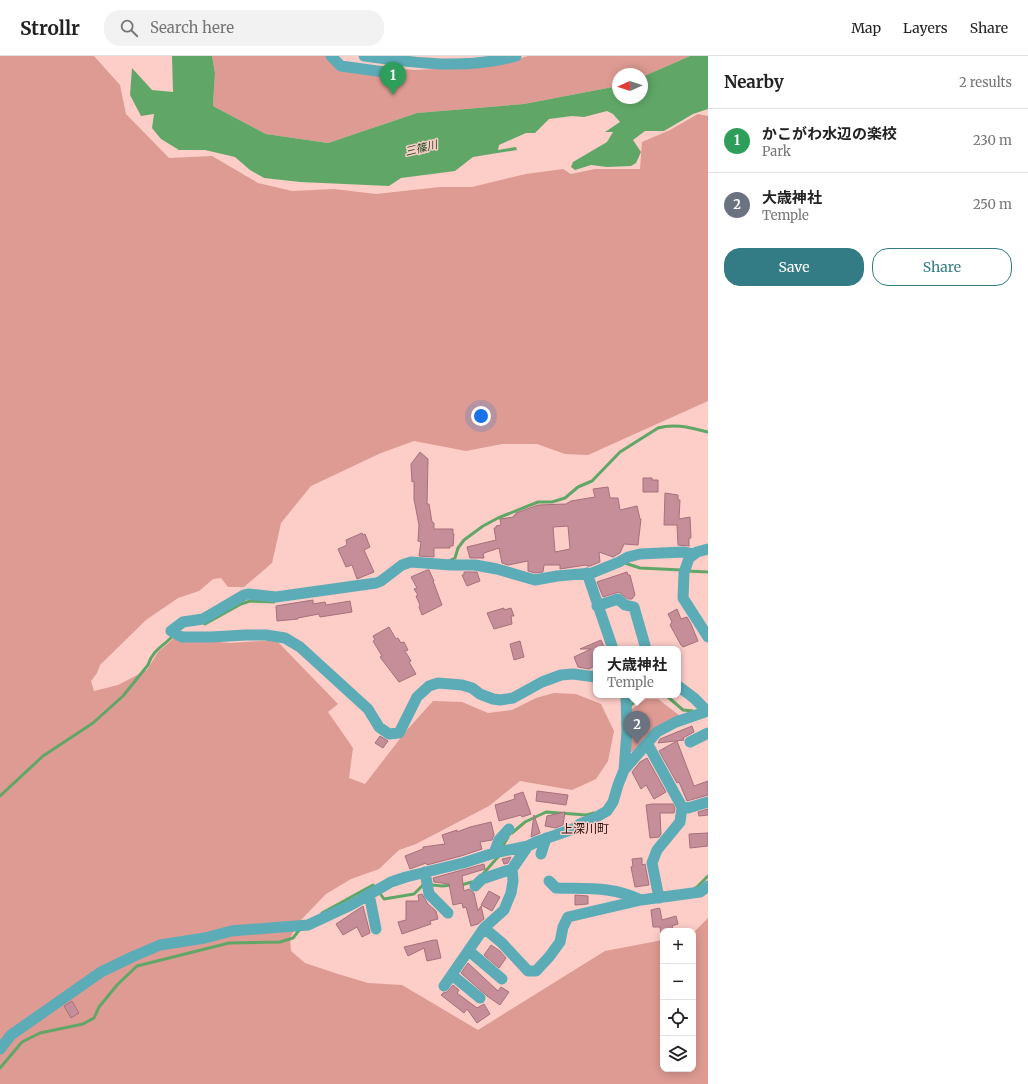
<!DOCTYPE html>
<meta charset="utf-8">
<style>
:root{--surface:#fff;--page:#f2f2f2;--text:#222;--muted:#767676;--line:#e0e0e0;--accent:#347c85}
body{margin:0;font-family:Merriweather,"Noto Sans JP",serif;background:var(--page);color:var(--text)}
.controls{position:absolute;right:12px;bottom:12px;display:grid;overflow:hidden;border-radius:8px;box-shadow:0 2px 10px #0003}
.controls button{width:36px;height:36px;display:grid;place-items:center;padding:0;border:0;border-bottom:1px solid var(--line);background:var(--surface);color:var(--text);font:20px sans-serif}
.compass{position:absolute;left:612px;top:12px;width:36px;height:36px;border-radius:50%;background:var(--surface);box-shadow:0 2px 10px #0003;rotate:267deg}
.you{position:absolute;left:481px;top:360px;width:14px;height:14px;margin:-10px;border:3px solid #fff;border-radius:50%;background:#1a73e8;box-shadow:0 0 0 6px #1a73e833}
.badge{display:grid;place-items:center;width:26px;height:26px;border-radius:50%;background:var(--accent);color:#fff;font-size:13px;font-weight:700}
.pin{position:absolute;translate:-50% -33px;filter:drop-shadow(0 1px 2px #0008)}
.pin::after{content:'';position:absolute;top:21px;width:14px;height:12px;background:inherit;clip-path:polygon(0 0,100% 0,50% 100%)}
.popup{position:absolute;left:593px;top:590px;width:88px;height:52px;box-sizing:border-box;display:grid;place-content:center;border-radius:8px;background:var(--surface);filter:drop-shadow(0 1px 3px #0005);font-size:13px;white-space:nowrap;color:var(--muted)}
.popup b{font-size:15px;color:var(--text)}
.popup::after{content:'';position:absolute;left:50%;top:100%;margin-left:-8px;border:8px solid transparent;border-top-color:var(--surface)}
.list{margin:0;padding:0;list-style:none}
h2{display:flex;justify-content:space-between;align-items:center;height:52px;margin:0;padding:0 16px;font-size:17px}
h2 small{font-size:13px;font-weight:400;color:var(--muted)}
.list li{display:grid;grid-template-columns:26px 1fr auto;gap:12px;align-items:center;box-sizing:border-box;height:64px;padding:0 16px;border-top:1px solid var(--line)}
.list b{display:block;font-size:15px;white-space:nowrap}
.list p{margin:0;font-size:13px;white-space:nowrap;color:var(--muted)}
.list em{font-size:13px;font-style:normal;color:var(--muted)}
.actions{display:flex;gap:8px;padding:12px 16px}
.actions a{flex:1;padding:9px 0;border:1px solid var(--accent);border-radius:16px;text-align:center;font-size:14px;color:var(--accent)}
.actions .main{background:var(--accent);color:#fff}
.icon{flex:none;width:22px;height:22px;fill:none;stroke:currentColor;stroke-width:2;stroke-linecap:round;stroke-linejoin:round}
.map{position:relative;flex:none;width:708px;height:1028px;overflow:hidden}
header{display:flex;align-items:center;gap:24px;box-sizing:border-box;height:56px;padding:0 20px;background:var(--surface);border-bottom:1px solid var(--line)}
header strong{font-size:19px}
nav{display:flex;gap:22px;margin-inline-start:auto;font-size:14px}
.search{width:280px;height:36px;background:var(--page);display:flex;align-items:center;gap:10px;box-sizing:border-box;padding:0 14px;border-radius:16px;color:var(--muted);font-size:15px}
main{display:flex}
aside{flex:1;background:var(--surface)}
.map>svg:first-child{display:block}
.green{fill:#dd9b93}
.water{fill:#60a767}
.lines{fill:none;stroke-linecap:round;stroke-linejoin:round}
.stream{stroke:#60a767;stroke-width:3}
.building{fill:#c58e98;stroke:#a6717b;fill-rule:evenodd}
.minor{stroke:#5bacb6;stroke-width:11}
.labels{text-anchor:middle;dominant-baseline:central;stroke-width:3;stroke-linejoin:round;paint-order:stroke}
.water-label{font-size:11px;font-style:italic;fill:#16491e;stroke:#fdcdc8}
.quarter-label{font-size:12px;fill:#25110f;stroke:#fdcdc8}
</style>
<header>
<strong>Strollr</strong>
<div class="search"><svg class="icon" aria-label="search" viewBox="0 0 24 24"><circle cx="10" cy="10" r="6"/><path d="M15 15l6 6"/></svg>Search here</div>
<nav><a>Map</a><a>Layers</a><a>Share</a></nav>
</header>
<main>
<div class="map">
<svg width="708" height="1028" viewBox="0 0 708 1028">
<rect width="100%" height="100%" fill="#fdcdc8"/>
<path class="green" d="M0,0h94l26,29 6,29 43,44 43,-2 46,27 34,8 42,-2 42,5 64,-7h32l54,-13 37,-5 8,5 24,-5h45l2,-27 28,-12 28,-16 10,2v285l-120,54 -23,-1 -28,-10h-35l-36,7 -52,-10 -33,12 -70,33 -30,37 -9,40 -28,24h-16l-7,-9 -8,1 -14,12 -21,7 -32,22 -46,45 -3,8 -6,8 3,10 24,-6 29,-15 11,-18 16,-14 56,5 46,-3 62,64 -10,8 25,36 -4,30 16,6 41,-53 27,-30 29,1 26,11 24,-3 24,-12 18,-5 22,1 25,10 13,27 -6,30 -12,18 -24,11 -52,-9 -31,25 -73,38 -17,6 -20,19 -28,10 -25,15 -27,28 -9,16 1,13 14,12 33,11 30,9 34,2 76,45 127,-79 58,-11v129h30v-136l15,-15v166h-708z
M212,0h114l24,9 66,5 52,-3 43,-6 17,-5h162l-48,21v-3h-24v12l-94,18 -107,9 -89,30 -62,-9 -53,-28 2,-33z
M646,643h12l22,17 -43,35 -8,1v-41z"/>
<path class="water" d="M172,0h40l3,17 -2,33 53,28 62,9 89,-30 107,-9 94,-18v12h24v-21l48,-21h18v53l-15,5 -29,17h-19l-12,9 8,12 -5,11 -5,3 -24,1 -16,-2 -16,5 -4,-3 2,-5 34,-20 6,-10h-8l15,-10 -7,-8 -6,-3 -23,6 -12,-1 -23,3 -14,14h-9l-27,12 -1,5 18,-3 1,3 -44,7 -18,14 -54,7 -12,8 -89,-4 -36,-4 -14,-8 -15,-13 -30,-7h-26l-18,-11 -9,-11 2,-14 -13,2 -11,-21 2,-27 20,22 21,2z"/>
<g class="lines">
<path class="stream" d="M449,505l6,-3 3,-10 6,-8 19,-14 15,-8 40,-16h14l13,-4 13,-11 14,-6 28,-29 38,-24c17,-5 33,0 50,4
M625,507l15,5 42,2
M687,515l21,1
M205,568l36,-20 9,-3 24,1
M662,639l6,2 15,13 10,1 1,1
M629,651l11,-10 4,-2
M0,740l43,-40 50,-33 30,-27 25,-31c4,-14 15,-19 25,-29
M512,777l13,-11 21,-10 40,3 8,-2
M503,792l1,-4 4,-7
M482,819l16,-18
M461,829l11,-3
M695,832l2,-1 11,-11
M379,836l5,7 30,-5 10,-10 18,2 11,-1
M322,857l51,-28 2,3
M0,1012l22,-26 18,-9 43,-9 11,-6 5,-11 18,-22 20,-19 92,-23 51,-1 13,-4 7,-9"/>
</g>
<path class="building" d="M420,396l8,7 -1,45h2l3,18 2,1v6h19v5h1l-1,12h-3v2h-16v9l-15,-1 2,-14 -3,-1 1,-16 -5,-26v-18l-2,1 -1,-18z
M643,422h9v2h6v12h-15z
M608,431l2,11h8l2,12 17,-4 3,13h1l-3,26 -14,-1 -4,9 -7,4 -14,-5 1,10 -10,4h-3l-1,-1 -26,4v-4h-16l-1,7 -8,1 -7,-2v-10l-20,4 -6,-2 -3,-15 -15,5v1h-1l1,4h-14l-3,-11 29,-7 -2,-12h2v-2l5,-1 -1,-6 14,-2v-2h2v-2l22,-8 28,-1 5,-3 24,-4 -2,-8zM568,470l2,23 -15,3 -2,-25z
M665,437l13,2v5h2l-1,19 11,-2 1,21h-2v8l-11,-1 -1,-20h-13z
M362,477l1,2 2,-1 5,13 -6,3 10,22 -17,7 -5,-14 -6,2 -8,-18 9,-4 -1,-5z
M427,514h2l5,11h-1l9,24 -20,10 -3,-8 1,-2 -4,-9 2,-1 -4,-6 3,-1 -6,-11z
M464,516h13l3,9 -13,5 -5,-11h2z
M627,516l1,3h2l5,20 -3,4h-4l-9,-7 -16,5 -6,-15z
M313,544v4l12,-2 1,3 24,-4 2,11 -32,5 -1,-3 -21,4v1l-21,2 -1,-15z
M504,552v2l7,-2 3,8h-3l1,8 -18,5 -7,-16z
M677,553l4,10 6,-2 4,7 7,17 -15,6 -2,-2 -11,-20 2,-3 -4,-8z
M389,571l7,12 2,-1 3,5 3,-1 4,8 -3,1 6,10 -2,1 7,12 -17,8 -19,-25 2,-1 -9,-15 2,-1 -2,-4z
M601,584l4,9h-9v16l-7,4 -11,-2 -4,-10 17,-8h-11z
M520,585l4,16 -10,3 -4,-16z
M692,670l2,6 -11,6 1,2 -26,3 2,-4z
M380,680l8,5 -5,7 -8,-5z
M677,685l17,45 14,-5v14l-21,6 -8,-19 -2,1 -18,-32z
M647,702l19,34 -12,7 -8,-14 -5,4 -9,-17 8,-10z
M537,735l31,4 -2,10 -30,-4z
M523,736l8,22 -9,3 -1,-2 -22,6 -4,-16 20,-6 -1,-4z
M652,748h21l2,4 -1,5h-14l1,21 -2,3 -9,1 -4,-33z
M708,753v6l-9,1 -1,-4z
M565,756l-2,13 -7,3 -11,-2 2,-10z
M534,759l6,18 -9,4z
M491,766l3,13 -2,5 -12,2 2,7 -21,7 -34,9 -1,-2 -16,6 -5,-13 18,-7v-2l22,-3 -3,-9 15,-5v2l13,-5z
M708,777v13l-18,2 -1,-14z
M511,801l-3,6 -4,1 -2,-5z
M642,802v7l3,-1 4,21 -14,2 -4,-20 2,-1 -1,-7z
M484,808l1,5 -23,7 2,15 5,-2 5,4 4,18 3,-5 3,13 -6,5 -7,2 -5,-19 -3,1 -1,-5 -9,2 -4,-21 -15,-2 -1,-4z
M489,835l11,6 -8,14 -11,-6z
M422,838l6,10 8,7 2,8 -8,2 1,3 -29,10 -4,-12 8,-2v-19h13l-1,-6z
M575,839l13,1v8l-13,1z
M363,850l7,27 -8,4 -5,-10 -14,8 -7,-11z
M659,852l1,1 2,11 14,-4 2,8 -6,2 1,3 -10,2 -2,2 -1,-6h-7l-2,-17z
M434,884h3l4,18 -14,3 -3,-13 -16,8 -4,-9z
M491,889l9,6 6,7 -7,10 -15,-13z
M468,907l30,28 3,-4 8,5 -9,13 -13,-9 -26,-23z
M453,929l6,5 -2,3 20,15 7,-4 6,10 -13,9 -10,-14 -3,4 -23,-18 2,-2 4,-1z
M72,945l7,12 -8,5 -7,-12z"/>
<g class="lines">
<path class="minor" d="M331,0l10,10 58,8
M364,0c51,7 101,14 152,0
M708,493l-11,3 -8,6 -5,15 -1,25 25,39
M587,517l26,76
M597,550l21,-7 7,6 9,2 12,42
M596,621l-23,-3 -12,1 -19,7 -29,16 -13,2 -7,-1 -13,-5 -8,-6 -10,-3 -24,-2 -9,3 -12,11 -18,36 -10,1 -10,-7 -11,-18 -68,-62 -15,-9 -19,-3h-20l-35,2h-29l-11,-6 12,-9 20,-3 41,-24 4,-1 28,3 100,-14 5,-2 21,-16 9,-3 40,3h24l22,4 38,11 22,-4 35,-3 27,-11 9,-5 12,-3 43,-2 10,2
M678,630l16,12 13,13
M690,686l18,-9
M647,687l35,64 6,1 20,-6
M624,714l3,-39 -1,-36
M494,797l5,-13 10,-11
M541,798l5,-16
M425,816l4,22 19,19
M549,825l7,7c31,1 56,-2 85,12
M475,830l7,-7 30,-10
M369,838l7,35
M659,842l-7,-35 5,-13 23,-28 2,-15
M484,872l18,15 26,28h8l13,-14 11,-15 3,-15 5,-10 73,-17 59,-8 8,-6
M469,895l33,28
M452,919l28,23
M444,930l40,-58 20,-18 7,-17 2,-12 -1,-12 16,-23
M0,993l11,-14 90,-63 31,-15 28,-12 45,-7 26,-7 77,-6 43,-20 40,-23 15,-5 57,-14 31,-10 34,-7 8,-4 37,-13 7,-5 13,-5 14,-8 6,-9 5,-17 6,-15 33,-38 19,-10 32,-11"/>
</g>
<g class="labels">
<g class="water-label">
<text transform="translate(421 92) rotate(-14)">三篠川</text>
</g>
<g class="quarter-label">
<text x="585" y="772">上深川町</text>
</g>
</g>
</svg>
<div class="controls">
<button>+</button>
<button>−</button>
<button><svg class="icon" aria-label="locate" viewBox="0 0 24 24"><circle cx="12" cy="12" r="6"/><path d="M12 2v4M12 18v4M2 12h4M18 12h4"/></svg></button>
<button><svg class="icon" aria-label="layers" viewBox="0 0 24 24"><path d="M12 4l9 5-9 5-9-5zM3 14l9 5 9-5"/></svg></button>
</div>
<svg class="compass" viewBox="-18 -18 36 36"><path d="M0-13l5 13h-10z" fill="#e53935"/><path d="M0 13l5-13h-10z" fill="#767676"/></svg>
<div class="you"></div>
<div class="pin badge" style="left:393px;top:39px;background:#2e9e5b">1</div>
<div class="pin badge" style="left:637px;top:688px;background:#6b7280">2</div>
<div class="popup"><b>大歳神社</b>Temple</div>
</div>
<aside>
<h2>Nearby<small>2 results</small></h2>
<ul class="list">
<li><span class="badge" style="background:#2e9e5b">1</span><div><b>かこがわ水辺の楽校</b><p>Park</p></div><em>230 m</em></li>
<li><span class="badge" style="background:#6b7280">2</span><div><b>大歳神社</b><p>Temple</p></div><em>250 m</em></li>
</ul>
<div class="actions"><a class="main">Save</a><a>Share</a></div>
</aside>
</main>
